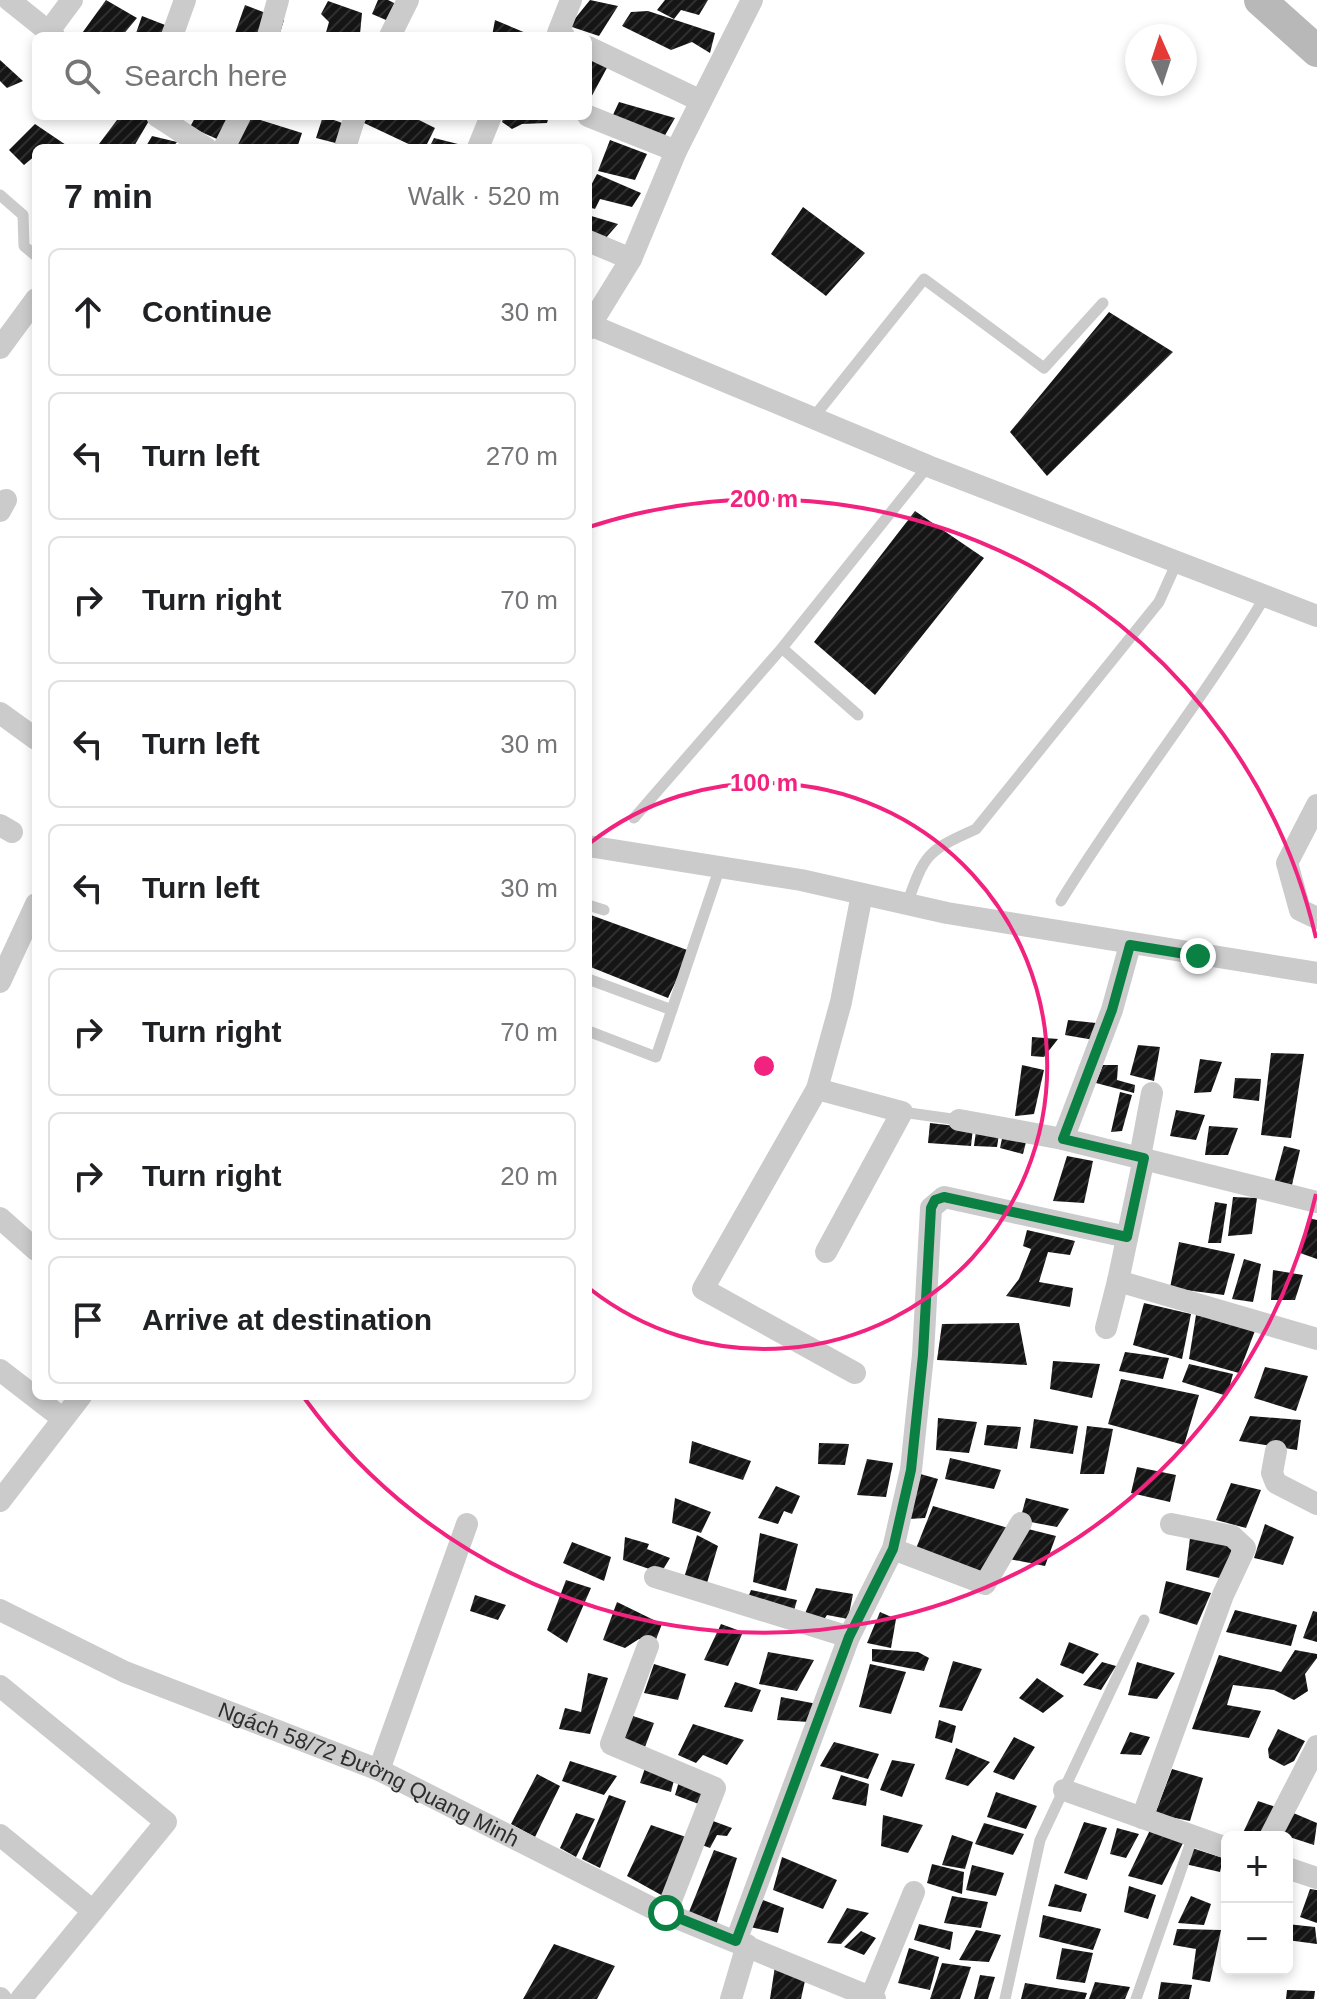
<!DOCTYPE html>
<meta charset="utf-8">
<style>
:root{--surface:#fff;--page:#f2f2f2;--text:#202124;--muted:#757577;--line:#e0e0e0}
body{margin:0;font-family:Arial,sans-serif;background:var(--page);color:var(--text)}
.controls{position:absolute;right:24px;bottom:24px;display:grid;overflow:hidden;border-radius:12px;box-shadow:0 4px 12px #0003}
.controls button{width:72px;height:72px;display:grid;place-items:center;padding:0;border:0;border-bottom:2px solid var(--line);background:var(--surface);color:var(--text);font:40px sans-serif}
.compass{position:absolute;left:1125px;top:24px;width:72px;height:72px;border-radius:50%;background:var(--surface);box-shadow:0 4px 12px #0003;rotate:357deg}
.stop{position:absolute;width:24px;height:24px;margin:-18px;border:6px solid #0b8043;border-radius:50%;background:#fff}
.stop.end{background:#0b8043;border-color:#fff;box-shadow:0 2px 8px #0008}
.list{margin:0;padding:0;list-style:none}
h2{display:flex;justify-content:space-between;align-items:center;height:104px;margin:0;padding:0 32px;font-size:34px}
h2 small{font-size:26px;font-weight:400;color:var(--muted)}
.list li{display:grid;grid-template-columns:52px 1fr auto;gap:24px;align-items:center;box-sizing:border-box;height:128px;margin:0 16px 16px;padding:0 16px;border:2px solid var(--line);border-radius:12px}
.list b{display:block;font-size:30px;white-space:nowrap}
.list em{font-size:26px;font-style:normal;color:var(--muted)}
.icon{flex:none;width:44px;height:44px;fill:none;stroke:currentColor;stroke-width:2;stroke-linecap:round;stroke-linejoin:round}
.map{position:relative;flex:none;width:1317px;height:1999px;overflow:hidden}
.search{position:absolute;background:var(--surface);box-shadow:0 4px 12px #0003;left:32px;top:32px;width:560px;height:88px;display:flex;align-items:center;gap:20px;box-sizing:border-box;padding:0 28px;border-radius:12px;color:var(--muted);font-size:30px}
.panel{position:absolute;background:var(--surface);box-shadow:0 4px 12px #0003;left:32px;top:144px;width:560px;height:1256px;border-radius:12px}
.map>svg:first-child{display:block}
.building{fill:url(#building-hatch)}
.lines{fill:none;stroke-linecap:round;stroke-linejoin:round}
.lane{stroke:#cbcbcb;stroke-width:11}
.street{stroke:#cbcbcb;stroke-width:22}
.secondary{stroke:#b8b8b8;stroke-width:32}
.route{stroke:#0b8043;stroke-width:10}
.ring{fill:none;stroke:#f2237e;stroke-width:4}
.labels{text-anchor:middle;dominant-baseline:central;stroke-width:8;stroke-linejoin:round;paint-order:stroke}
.street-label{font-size:22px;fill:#2e2e2e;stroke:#fff}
.centre{fill:#f2237e;stroke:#fff;stroke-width:4}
.ring-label{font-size:24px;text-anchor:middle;font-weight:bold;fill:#f2237e;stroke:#fff;stroke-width:8;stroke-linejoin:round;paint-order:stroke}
</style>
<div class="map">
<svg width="1317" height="1999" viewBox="0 0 1317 1999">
<defs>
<pattern id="building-hatch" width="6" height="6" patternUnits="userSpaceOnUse" patternTransform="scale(2)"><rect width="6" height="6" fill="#151515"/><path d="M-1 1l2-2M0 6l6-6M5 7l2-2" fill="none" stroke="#2f2f2f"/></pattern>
</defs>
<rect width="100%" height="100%" fill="#fff"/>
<path class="building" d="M106,0l31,18 -15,18h-42z
M378,0h10l22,11 -10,15 -28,-12z
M590,0l28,6 -19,30 -30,-10z
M665,0h43l-9,15 -18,-5 -7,9 -17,-9z
M328,1l34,12 -2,21 -15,-2 -1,4h-19l4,-14 -8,-8z
M245,5l39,15 -5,16h-45z
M648,11l67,22 -5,20 -18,-11 -21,8 -49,-24 9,-14z
M142,16l36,14 -5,6h-38z
M495,20l38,16h-41z
M588,57l21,7 -21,39z
M0,60l23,21 -16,7 -7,-7z
M619,102l56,16 -11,19 -53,-18z
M120,116l30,3 -17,29h-27l-7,-4z
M196,116h36l-15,23 -27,-12z
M248,116l54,17 -5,15h-64z
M323,116l30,11 -2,20 -35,-9z
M368,116h43l24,12 -10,20h-8l-53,-25z
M504,116h45l-2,7 -25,1 -10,5 -10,-7z
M35,124l31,21 -4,3h-26v7l-12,10 -15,-15z
M152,136l25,6 -5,6h-27z
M434,138l24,6 -2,4h-27z
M610,140l37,14 -12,26 -37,-9z
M597,174l44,19 -9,14 -32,-8 -5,10 -7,-2v-16z
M803,207l62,46 -39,43 -55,-42z
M588,215l30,9 -13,15 -17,-4z
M1109,312l64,40 -126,124 -37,-44z
M915,511l69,47 -109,137 -61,-53z
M588,914l102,37 -22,47 -80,-32z
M1068,1020l28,3 -2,17 -29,-5z
M1032,1037l26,2 -14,18 -13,-1z
M1138,1045l22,2 -6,34 -24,-6z
M1271,1053l33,1 -13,84 -30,-3z
M1200,1059l22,3 -11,30 -17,1z
M1022,1065l22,5 -10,44 -19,2z
M1103,1065h15l-1,15 18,5 -1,8 -38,-10z
M1235,1078l26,1 -2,22 -26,-3z
M1120,1092l12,3 -10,36 -11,1z
M1176,1110l29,5 -9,25 -26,-4z
M930,1123l43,5 -2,18 -43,-3z
M1209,1126l29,2 -10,27h-23z
M976,1131l23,3 -2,13 -23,-1z
M1003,1134l24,4 -4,16 -23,-6z
M1284,1146l16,4 -8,35 -18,-2z
M1067,1156l26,5 -9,42 -31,-2z
M1233,1197l24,1 -5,36 -24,2z
M1215,1202l12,2 -6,39h-13z
M1309,1218l8,2v39l-17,-6z
M1027,1230l48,11 -5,14 -22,-3 -9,30 34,6 -3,19 -64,-11 13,-17 12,-30 -8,-3z
M1179,1242l56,12 -11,41 -54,-7z
M1244,1259l17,5 -8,38 -21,-3z
M1273,1270l30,5 -8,25h-24z
M1144,1303l47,11 -9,45 -49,-14z
M1196,1315l60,13 -17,45 -50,-14z
M1019,1323l8,42 -90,-5 5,-36z
M1125,1352l44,6 -6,21 -44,-8z
M1053,1361l47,3 -8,34 -42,-9z
M1189,1364l44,10 -6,22 -45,-14z
M1265,1367l43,9 -12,35 -42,-13z
M1121,1379l78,16 -15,50 -76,-21z
M1250,1416l51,4 -4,30 -58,-9z
M938,1418l39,4 -8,31 -33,-3z
M1034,1419l44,7 -5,28 -43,-6z
M987,1425l34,2 -4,22 -33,-4z
M1087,1426l26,3 -9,45h-24z
M692,1441l59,20 -8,19 -54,-17z
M819,1443l30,1 -4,21 -27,-1z
M950,1458l51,12 -7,19 -49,-10z
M867,1459l26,4 -7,34 -29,-2z
M1137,1467l39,8 -6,27 -39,-9z
M917,1473l21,6 -13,39 -16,1z
M1231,1483l30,7 -15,38 -30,-8z
M776,1486l24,10 -8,18 -8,-3 -6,13 -20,-6z
M675,1498l36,14 -10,21 -29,-10z
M1026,1498l43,11 -12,18 -37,-7z
M933,1506l82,24 -30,47 -70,-26z
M1265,1524l29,13 -11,28 -29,-7z
M1020,1527l36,9 -11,30 -36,-7z
M760,1533l38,11 -12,47 -33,-9z
M697,1535l21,11 -11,37 -23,-5z
M625,1537l24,7 -2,5 23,9 -9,15 -38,-13z
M1190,1538l43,7 -10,34 -37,-9z
M572,1542l39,15 -7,24 -41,-18z
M566,1580l25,8 -24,55 -20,-13z
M1166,1581l45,12 -14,32 -38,-12z
M816,1588l37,6 -5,25 -21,-4 -6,9 -18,-6z
M751,1590l46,10 -4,14 -46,-14z
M475,1595l31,10 -8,15 -28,-9z
M617,1602l45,22 -7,18 -16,-3 -14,9 -22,-8z
M1235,1610l62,15 -6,21 -65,-14z
M1313,1611l4,1v30l-14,-4z
M880,1612l16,7 -5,29 -24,-5z
M721,1624l22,8 -15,34 -24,-6z
M1069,1642l30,12 -16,20 -23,-9z
M872,1649l46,3 11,6 -5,13 -52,-10z
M1295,1650l22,4v4l-12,16 3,17 -14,9 -20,-10 -41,-5 -6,20 34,6 -12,27 -57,-9 27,-74 62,17z
M768,1652l46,8 -17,31 -38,-7z
M953,1661l29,8 -20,42 -23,-4z
M1102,1662l14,4 -15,24 -18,-5z
M1137,1662l38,11 -18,26 -29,-4z
M654,1664l32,10 -8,26 -34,-7z
M870,1664l36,8 -15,42 -32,-7z
M588,1673l20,5 -18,56 -31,-5 6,-21 16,4z
M1037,1678l27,18 -21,17 -24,-15z
M735,1682l26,8 -9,22 -28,-5z
M781,1697l36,7 -8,18 -32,-2z
M633,1716l21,7 -9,24 -22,-7z
M939,1720l17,6 -4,17 -17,-5z
M693,1724l51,16 -17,25 -24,-10 -7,8 -18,-8z
M1278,1729l27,12 -11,20 -10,5 -15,-8 -1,-9z
M1130,1732l20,5 -9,18 -21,-1z
M1014,1737l21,10 -21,33 -21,-8z
M834,1742l45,12 -11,25 -48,-13z
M956,1748l34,14 -22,24 -23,-7z
M892,1760l23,4 -13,33 -22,-7z
M570,1761l47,15 -13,19 -42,-14z
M646,1765l29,11 -4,16 -31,-9z
M1172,1769l31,9 -13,43 -35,-7z
M537,1774l23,12 -25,51 -24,-13z
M841,1775l28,9 -3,22 -34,-7z
M680,1778l30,12 -6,16 -29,-11z
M996,1792l41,14 -11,23 -39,-12z
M609,1795l17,6 -26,67 -18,-9z
M1258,1801l21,7 -15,29h-23z
M1291,1812l26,11 -3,22 -37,-12z
M576,1813l19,6 -19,38 -16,-9z
M883,1815l40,10 -15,28 -27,-7z
M713,1821l19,7 -5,8 -10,-1 -7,13 -8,-3z
M1084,1822l23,6 -20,52 -23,-7z
M984,1823l40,11 -11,21 -38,-11z
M651,1825l35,12 -23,59 -36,-20z
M1117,1828l22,6 -13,24 -16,-4z
M1151,1828l33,13 -22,44 -34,-9z
M952,1835l21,7 -8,27 -23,-4z
M1192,1848l31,10 -3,14 -35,-8z
M714,1850l23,8 -21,67 -29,-8z
M782,1857l55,23 -14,29 -50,-19z
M932,1864l32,8 -2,22 -35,-11z
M972,1865l32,8 -8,23 -30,-6z
M1055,1884l32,10 -6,18 -33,-6z
M1129,1886l27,9 -8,24 -24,-7z
M1310,1889l7,1v33l-17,-6z
M952,1896l36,6 -7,26 -37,-5z
M1191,1896l20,8 -7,21 -26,-2z
M763,1900l21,8 -6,25 -28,-6z
M847,1908l22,5 -28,31 -14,-1z
M1043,1915l58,14 -8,21 -54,-13z
M919,1924l34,8 -3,18 -36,-10z
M1287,1924l28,3 2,17 -30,-4z
M1177,1929l44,1 -11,52 -18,-3 4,-30 -23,-4z
M976,1930l25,5 -12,27 -30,-2z
M861,1931l15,7 -12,17 -20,-8z
M554,1944l61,22 -18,33h-74z
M909,1948l30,9 -9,33 -32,-7z
M1062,1948l31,5 -8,30 -29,-4z
M942,1963l29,4 -11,32h-30z
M775,1966l31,10 -5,23h-31z
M980,1975l15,2 -7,22h-14z
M1095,1982l35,5 -5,12h-36z
M1161,1982l31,3 -3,14h-31z
M1025,1983l62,10 -2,6h-64z
M1287,1990l28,1 -1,8h-28z"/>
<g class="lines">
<path class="lane" d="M0,195l23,20 1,31 12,10
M813,418l111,-139 120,89 59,-65
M782,648l76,67
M634,818l148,-170 146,-182
M1061,901c64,-105 142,-200 205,-306
M907,904c18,-51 20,-53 69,-75l183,-227 18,-40
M588,905l16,5
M588,979l84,31
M588,1031l68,26 63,-187
M902,1112l57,8
M1005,1999l35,-159 104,-220
M1136,1999l57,-163"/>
<g class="street">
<path d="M9,0l45,36"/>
<path d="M49,31l23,-31"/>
<path d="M172,36l13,-36"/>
<path d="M268,36l10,-36"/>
<path d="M390,36l18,-36"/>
<path d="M564,36l-6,-3 13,-33"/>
<path d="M588,47l113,54"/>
<path d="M157,116l49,32"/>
<path d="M588,116l88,35"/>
<path d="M224,148l16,-32"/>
<path d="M345,148l10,-32"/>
<path d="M478,148l13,-32"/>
<path d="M588,241l43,18"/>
<path d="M588,324l340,142 389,150"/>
<path d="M588,329l43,-70 45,-108 76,-151"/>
<path d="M0,348l36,-49"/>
<path d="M0,511l6,-11"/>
<path d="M0,713l36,26"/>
<path d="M1317,805l-30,58 13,47 17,8"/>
<path d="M0,825l12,7"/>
<path d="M588,846l213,34 146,33 370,60"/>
<path d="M0,982l36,-78"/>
<path d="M817,1089l85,23 -76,140"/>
<path d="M959,1120l104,19 254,63"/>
<path d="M1063,1139l49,-129 18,-65"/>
<path d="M1140,1157l12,-64"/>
<path d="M0,1218l36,32"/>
<path d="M1118,1281l26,-123"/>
<path d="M1106,1328l12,-47 199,58"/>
<path d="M0,1370l62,48"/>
<path d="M855,1373l-152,-84 114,-200 24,-87 21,-108"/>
<path d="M1276,1451l-4,22 4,10 41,21"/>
<path d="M0,1501l81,-105"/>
<path d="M893,1549l92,35 36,-61"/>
<path d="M655,1577l194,60"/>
<path id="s1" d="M0,1610l125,62 254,98 271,137 225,92"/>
<path d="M648,1646l-37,98 104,44 -49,125"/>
<path d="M0,1686l166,136 -145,177"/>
<path d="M379,1770l88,-246"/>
<path d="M1064,1790l163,58"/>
<path d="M1142,1818l81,-223 22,-47 -13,-12 -61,-12"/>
<path d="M0,1835l93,76"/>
<path d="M1270,1837l47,-91"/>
<path d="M1287,1868l30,10"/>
<path d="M736,1941l113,-304 44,-88 18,-79 12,-115 8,-147 13,-11 183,40"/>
<path d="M871,1997l43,-105"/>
<path d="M0,1998l1,1"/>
<path d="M731,1999l16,-54"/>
</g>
<path class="secondary" d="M1260,0l57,51"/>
</g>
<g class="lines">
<path class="route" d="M666,1913l70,28 113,-304 44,-88 18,-79 12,-115 8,-147 4,-8 9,-3 183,40 17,-79 -81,-19 49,-129 18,-65 68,11"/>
</g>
<g class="ring">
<path d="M590 843A283 283 0 1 1 590 1289"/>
<path d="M1316 1194A567 567 0 0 1 305 1399M589 527A567 567 0 0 1 1316 938"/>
</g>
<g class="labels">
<g class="street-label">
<text stroke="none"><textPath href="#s1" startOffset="404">Ngách 58/72 Đường Quang Minh</textPath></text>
</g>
</g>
<circle cx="764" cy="1066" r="12" class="centre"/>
<g class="ring-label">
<text x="764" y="507">200 m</text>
<text x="764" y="791">100 m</text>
</g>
</svg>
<div class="controls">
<button>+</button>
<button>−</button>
</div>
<svg class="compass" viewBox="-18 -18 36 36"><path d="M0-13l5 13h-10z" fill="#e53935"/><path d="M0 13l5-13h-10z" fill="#757577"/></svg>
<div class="stop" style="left:666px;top:1913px"></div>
<div class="stop end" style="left:1198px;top:956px"></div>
<div class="search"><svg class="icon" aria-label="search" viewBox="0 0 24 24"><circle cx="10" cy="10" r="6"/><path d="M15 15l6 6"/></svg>Search here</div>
<section class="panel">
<h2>7 min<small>Walk · 520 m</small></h2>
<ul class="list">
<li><svg class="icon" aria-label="ahead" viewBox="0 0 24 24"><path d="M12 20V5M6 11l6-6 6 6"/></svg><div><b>Continue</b></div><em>30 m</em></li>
<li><svg class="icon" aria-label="left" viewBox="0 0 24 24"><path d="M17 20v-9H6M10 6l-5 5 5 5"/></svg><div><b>Turn left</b></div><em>270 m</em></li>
<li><svg class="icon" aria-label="right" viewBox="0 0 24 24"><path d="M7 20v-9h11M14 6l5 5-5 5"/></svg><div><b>Turn right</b></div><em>70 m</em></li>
<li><svg class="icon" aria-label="left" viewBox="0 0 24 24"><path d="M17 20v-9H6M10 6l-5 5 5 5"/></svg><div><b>Turn left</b></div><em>30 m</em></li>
<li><svg class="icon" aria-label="left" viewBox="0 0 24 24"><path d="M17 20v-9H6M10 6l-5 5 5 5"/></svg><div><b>Turn left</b></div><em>30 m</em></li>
<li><svg class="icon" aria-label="right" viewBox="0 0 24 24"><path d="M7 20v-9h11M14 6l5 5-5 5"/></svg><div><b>Turn right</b></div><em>70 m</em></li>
<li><svg class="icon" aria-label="right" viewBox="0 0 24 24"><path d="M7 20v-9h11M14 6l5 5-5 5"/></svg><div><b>Turn right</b></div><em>20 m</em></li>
<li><svg class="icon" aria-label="arrive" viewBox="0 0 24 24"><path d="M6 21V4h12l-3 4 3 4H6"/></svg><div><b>Arrive at destination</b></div></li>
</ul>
</section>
</div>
